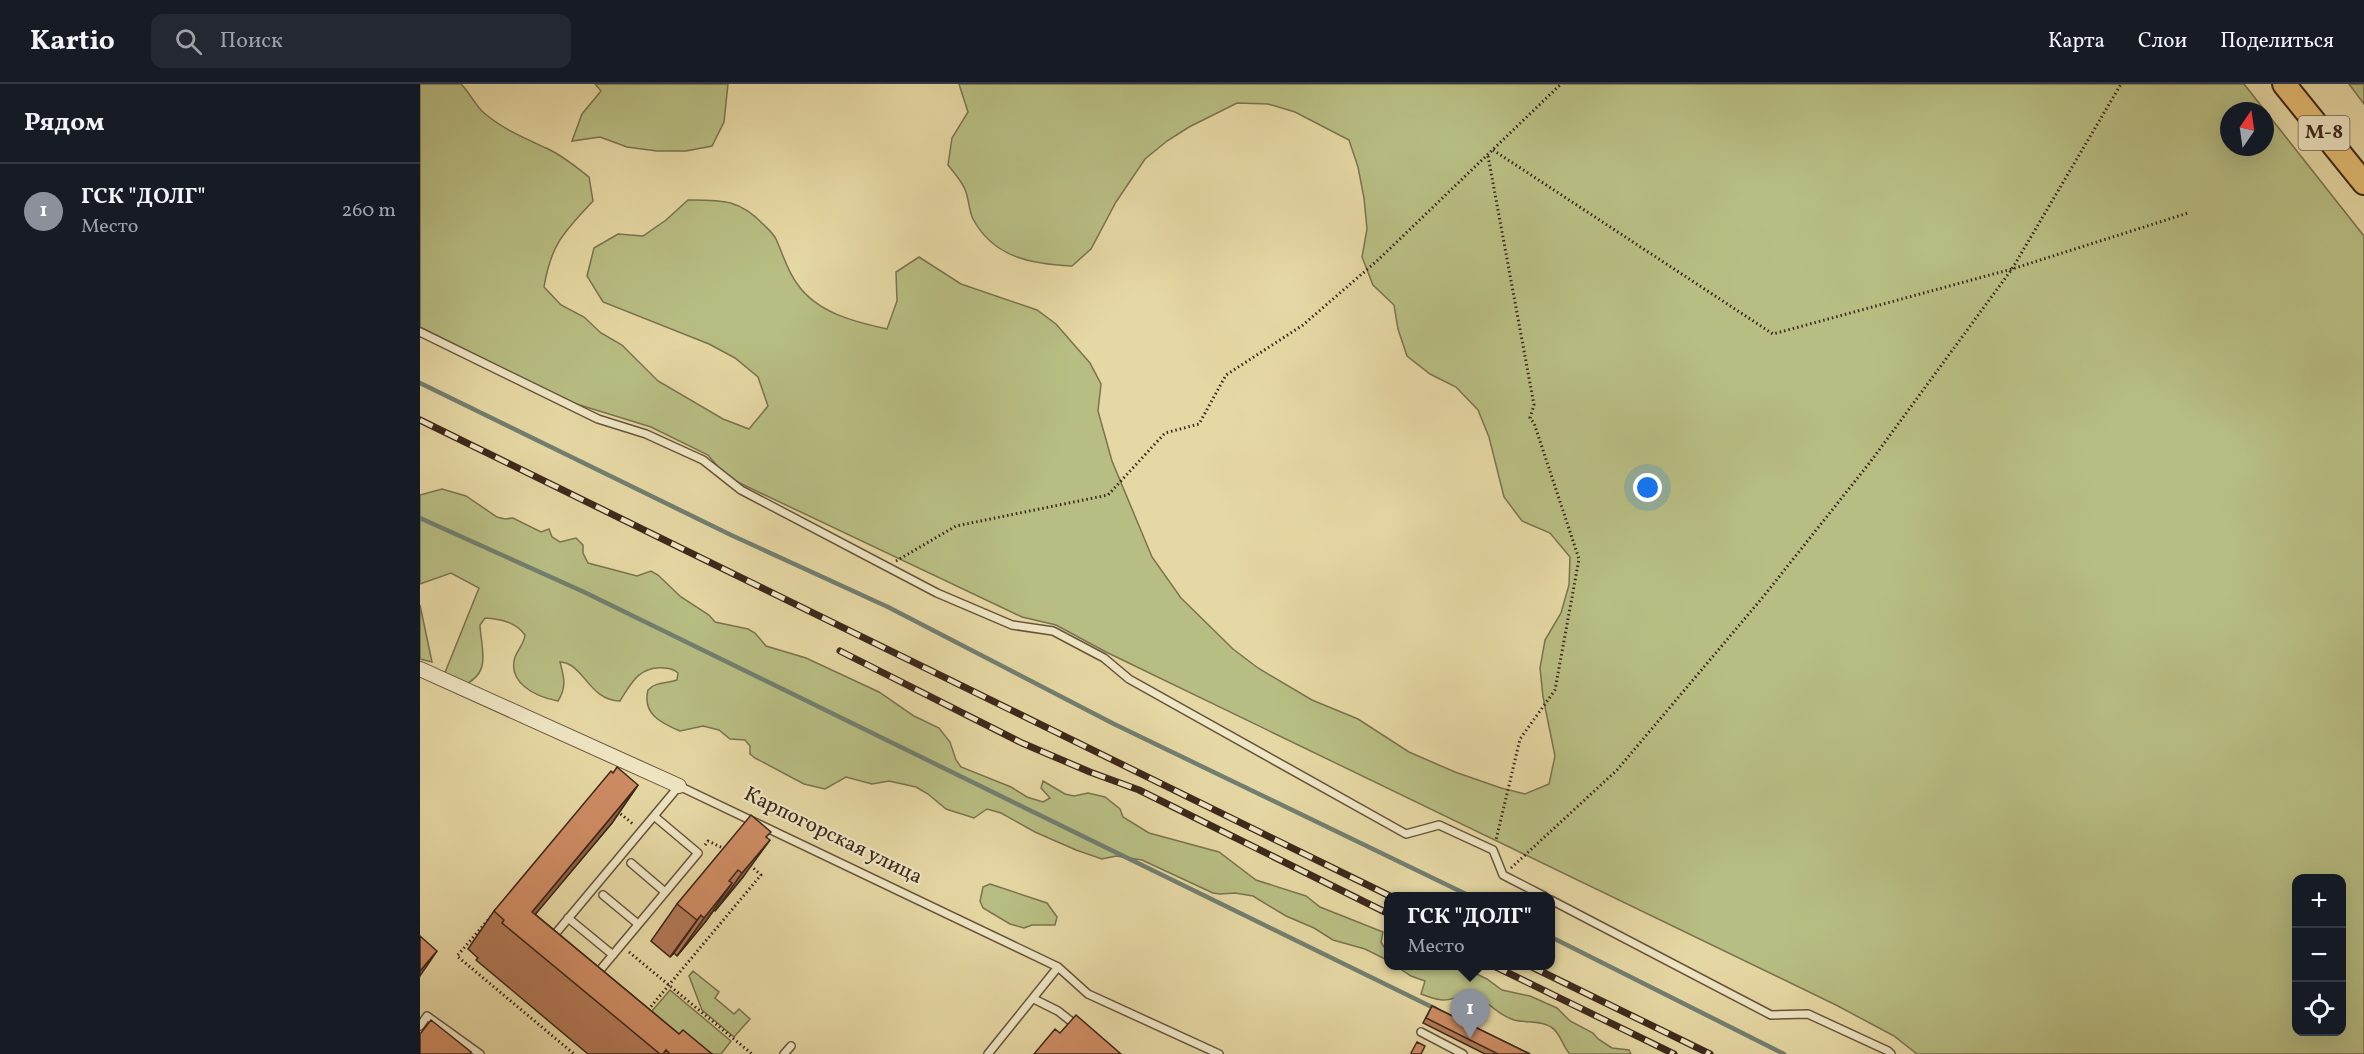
<!DOCTYPE html>
<html lang="ru">
<meta charset="utf-8">
<style>
:root{--surface:#171b24;--page:#242831;--text:#f1f3f6;--muted:#9ea1a6;--line:#363941;--accent:#8c9099}
body{margin:0;font-family:Vollkorn,serif;background:var(--page);color:var(--text)}
.controls{position:absolute;right:18px;bottom:18px;display:grid;overflow:hidden;border-radius:12px;box-shadow:0 6px 24px #0002}
.controls button{width:54px;height:54px;display:grid;place-items:center;padding:0;border:0;border-bottom:2px solid var(--line);background:var(--surface);color:var(--text);font:30px sans-serif}
.compass{position:absolute;left:1800px;top:18px;width:54px;height:54px;border-radius:50%;background:var(--surface);box-shadow:0 6px 24px #0002;rotate:13deg}
.you{position:absolute;left:1228px;top:404px;width:21px;height:21px;margin:-15px;border:4px solid #fff;border-radius:50%;background:#1a73e8;box-shadow:0 0 0 9px #1a73e833}
.badge{display:grid;place-items:center;width:39px;height:39px;border-radius:50%;background:var(--accent);color:#fff;font-size:20px;font-weight:700}
.pin{position:absolute;translate:-50% -50px;filter:drop-shadow(0 2px 3px #0008)}
.pin::after{content:'';position:absolute;top:32px;width:21px;height:18px;background:inherit;clip-path:polygon(0 0,100% 0,50% 100%)}
.popup{position:absolute;left:964px;top:808px;width:171px;height:78px;box-sizing:border-box;display:grid;place-content:center;border-radius:12px;background:var(--surface);filter:drop-shadow(0 2px 4px #0005);font-size:20px;white-space:nowrap;color:var(--muted)}
.popup b{font-size:22px;color:var(--text)}
.popup::after{content:'';position:absolute;left:50%;top:100%;margin-left:-12px;border:12px solid transparent;border-top-color:var(--surface)}
.list{margin:0;padding:0;list-style:none}
h2{display:flex;justify-content:space-between;align-items:center;height:78px;margin:0;padding:0 24px;font-size:26px}
h2 small{font-size:20px;font-weight:400;color:var(--muted)}
.list li{display:grid;grid-template-columns:39px 1fr auto;gap:18px;align-items:center;box-sizing:border-box;height:96px;padding:0 24px;border-top:2px solid var(--line)}
.list b{display:block;font-size:22px;white-space:nowrap}
.list p{margin:0;font-size:20px;white-space:nowrap;color:var(--muted)}
.list em{font-size:20px;font-style:normal;color:var(--muted)}
.icon{flex:none;width:33px;height:33px;fill:none;stroke:currentColor;stroke-width:2;stroke-linecap:round;stroke-linejoin:round}
.map{position:relative;flex:none;width:1944px;height:970px;overflow:hidden}
header{display:flex;align-items:center;gap:36px;box-sizing:border-box;height:84px;padding:0 30px;background:var(--surface);border-bottom:2px solid var(--line)}
header strong{font-size:28px}
nav{display:flex;gap:33px;margin-inline-start:auto;font-size:21px}
.search{width:420px;height:54px;background:var(--page);display:flex;align-items:center;gap:15px;box-sizing:border-box;padding:0 21px;border-radius:12px;color:var(--muted);font-size:22px}
main{display:flex}
aside{flex:1;background:var(--surface)}
.map>svg:first-child{display:block}
.green{fill:#b8be83;stroke:#7a734f;stroke-width:1.5;fill-rule:evenodd}
.lines{fill:none;stroke-linecap:round;stroke-linejoin:round}
.stream{stroke:#727f70;stroke-width:4.5}
.lane-casing{stroke:#67543d;stroke-width:10}
.street-casing{stroke:#67543d;stroke-width:16}
.primary-casing{stroke:#3d281b;stroke-width:26}
.path{stroke:#3d281b;stroke-width:3;stroke-dasharray:1.5 3;stroke-linecap:butt}
.lane{stroke:#efe6c4;stroke-width:7}
.street{stroke:#efe6c4;stroke-width:14}
.primary{stroke:#e3bc72;stroke-width:22}
.rail-casing{stroke:#3d281b;stroke-width:7}
.rail{stroke:#efe6c4;stroke-width:4.5;stroke-dasharray:14;stroke-linecap:butt}
.wall{fill:#b17856;stroke:#3d281b;stroke-width:1.5}
.shaded-wall{fill:#906246;stroke:#3d281b;stroke-width:1.5}
.building{fill:#ce8c64;stroke:#3d281b;stroke-width:1.5}
.labels{text-anchor:middle;dominant-baseline:central;stroke-width:4.5;stroke-linejoin:round;paint-order:stroke}
.shield{fill:#efe6c4;stroke:#72614e;stroke-width:1.5}
.shield-label{font-size:20px;font-weight:bold;fill:#3d281b}
.street-label{font-size:21px;fill:#3d281b;stroke:#efe6c4}
</style>
<header>
<strong>Kartio</strong>
<div class="search"><svg class="icon" aria-label="search" viewBox="0 0 24 24"><circle cx="10" cy="10" r="6"/><path d="M15 15l6 6"/></svg>Поиск</div>
<nav><a>Карта</a><a>Слои</a><a>Поделиться</a></nav>
</header>
<main>
<aside>
<h2>Рядом<small></small></h2>
<ul class="list">
<li><span class="badge">1</span><div><b>ГСК &quot;ДОЛГ&quot;</b><p>Место</p></div><em>260 m</em></li>
</ul>
</aside>
<div class="map">
<svg width="1944" height="970" viewBox="0 0 1944 970">
<rect width="100%" height="100%" fill="#e6d8a4"/>
<filter id="stains"><feTurbulence type="fractalNoise" baseFrequency=".00333" numOctaves="4"/><feColorMatrix values="0 0 0 0 .2 0 0 0 0 .09 0 0 0 0 .02 0 0 0 .5 -.17"/></filter>
<radialGradient id="worn" r=".72"><stop offset=".6" stop-color="#630" stop-opacity="0"/><stop offset="1" stop-color="#630" stop-opacity=".3"/></radialGradient>
<path class="green" d="M0,0h41c9,9 14,21 23,29 19,16 40,25 62,35 16,7 29,18 43,29l4,24c-29,31 -42,43 -49,86l17,18 23,12 17,16 21,12 36,36 65,38 26,10 19,-23 -10,-29 -23,-19 -26,-14 -106,-42 -16,-26 7,-28 24,-14 25,2 23,-16 22,-20c34,0 51,-1 76,25 4,4 9,8 12,14 7,15 11,32 22,46 20,28 57,37 89,44l10,-28 -1,-29 23,-15 42,27 76,26 19,14 34,39 11,21 -3,27 14,50 40,96 29,41 52,51 25,19 54,32 46,19 51,33 46,20 46,16 24,6 24,-10 6,-28 -12,-59 -3,-29 5,-28 16,-27 8,-28 1,-28 -20,-24 -28,-12 -18,-24 -15,-60 -11,-27 -22,-23 -26,-13 -23,-18 -9,-27 -4,-24 -21,-20 -11,-28 5,-28 -3,-31 -6,-31 -9,-27 -54,-28 -27,-8 -31,-1 -48,24 -22,14 -22,18 -29,43 -25,47 -19,17c-40,-2 -78,-8 -99,-47 -4,-8 -4,-18 -7,-27 -3,-10 -12,-19 -18,-27l4,-27 16,-26 -9,-28h1285l120,152v818h-447l-23,-18 -58,-31 -730,-353 -50,-27 -34,-8 -295,-140 -19,-22 -57,-28 -81,-25 -150,-75zM1809,27h36v36h-36zM1876,794h46v154h-46z
M175,0h133l-4,38 -12,24 -26,5h-29l-30,-4 -27,-10 -28,4 10,-27 19,-23z
M1929,0h15v20z
M22,405l24,7 31,21 8,2 8,-1 28,14 8,-3 3,8 8,5 16,-4 7,7v8l5,10 49,13 14,-5 7,4 23,22 28,18 6,7 33,7 7,4 11,13 40,12 73,34 35,24 25,12 11,14 6,18 5,7 50,20 16,10 16,5 7,-4 -9,-10 2,-7 22,13 9,2 14,-3 17,4 15,12 3,8 26,16 70,19 37,28 50,16 14,11 63,25 -2,10 8,13v6l-24,-12 -32,-9 -19,-12 -28,-12 -33,-20 -18,-3 -15,1 -7,-1 -71,-33 -26,-4 -14,3 -26,-9 -41,-18 -34,-19 -14,-4 -13,9 -28,-9 -18,-15 -12,-7 -27,-6 -17,3 -26,-7 -21,12 -21,-5 -49,-26 -5,-4v-8l-5,-6 -15,-1 -11,-9 -16,-4 -23,5c-19,-8 -38,-17 -32,-41 9,-9 18,-6 29,-10l1,-7c-4,-4 -7,-4 -13,-5 -25,-3 -34,15 -45,33 -32,-1 -36,-38 -60,-39 4,15 7,25 -2,39 -22,-4 -51,-18 -43,-44 3,-8 9,-13 10,-22 -9,-13 -25,-16 -40,-17l-5,7c1,25 13,48 -18,61l-20,-6 37,-92 -28,-15 -31,11v-89z
M0,521l12,57 -12,-3z
M570,800l57,19 10,14 -2,8h-23l-8,3 -14,-4 -27,-16 -3,-7 3,-14z
M976,882h64l27,13 15,11 28,6 27,12 13,13 23,12 5,6 14,9 17,2 2,4h-61c-8,-8 -9,-21 -19,-27 -10,-7 -25,-4 -37,-7 -24,-8 -26,-26 -55,-25 -11,9 -25,4 -38,-1l4,-13 -14,-5z
M273,887l26,21 -4,6 19,16 5,-5 11,10 -16,18 -32,-27 -13,-34z
M250,906l61,51 -10,13h-31l-44,-36z"/>
<g class="lines">
<path class="stream" d="M0,299l311,152 157,72 226,117 356,172
M0,434l164,74 852,417
M1131,853l233,117"/>
<g class="lane-casing">
<path id="lane" d="M0,248l178,87 48,15 57,26 38,30 196,103 75,32 41,6 51,27 25,21 277,155 33,-9 54,25 10,25 41,21
M211,779l34,29
M183,811l35,29
M1131,816l220,115 37,-1 80,37 3,3
M148,834l45,37
M131,855l128,-153 379,181 30,27 131,60
M176,891l102,-122 -44,-37
M614,915l24,12 19,15
M0,942l7,-10 53,38
M1001,948l42,22
M364,970l7,-8
M568,970l70,-87"/>
</g>
<g class="street-casing">
<path id="street" d="M0,585l259,117"/>
</g>
<g class="primary-casing">
<path id="primary" d="M1864,0l80,99"/>
</g>
<path class="path" d="M1073,66l280,184 239,-65 176,-56
M1068,72l46,249 -4,13 4,5 45,136 -24,131 -35,49 -24,101
M476,477l60,-35 152,-31 57,-62 34,-9 27,-49 77,-50 75,-65 183,-176
M197,727l16,13
M285,761l3,-4 19,9
M1091,784l106,-98 146,-173 108,-136 141,-192 109,-185
M74,829l-37,43 117,98
M209,868l123,102
M228,926l113,-135 -11,-10"/>
<use href="#lane" class="lane"/>
<use href="#street" class="street"/>
<use href="#primary" class="primary"/>
<g class="rail-casing">
<path id="rail" d="M0,336l970,476
M420,567l182,92 68,29 49,18 250,124
M1074,882l180,88
M1110,882l180,88"/>
</g>
<use href="#rail" class="rail"/>
</g>
<path class="wall" d="M218,701l-26,38 -77,91 144,120 33,20h-124l-112,-94 2,-2 -10,-9 26,-38z
M347,753l-24,40 -28,34 -1,-1 -8,11 -29,35 -3,-3 -4,4 -19,-16 26,-37z
M1012,922l98,48h-45l-62,-31z"/>
<path class="shaded-wall" d="M218,701l-26,38 -94,112 14,-23z
M350,756l-27,37 -28,34 27,-38z
M312,799l-26,38 -29,35 27,-38z
M281,831l-27,38 -4,4 27,-37z
M17,867l-17,25v-5z"/>
<path class="building" d="M197,683l21,18 -106,127 147,122 4,-4 29,24h-42l-4,-4 -3,4h-3l-158,-131 2,-3 -10,-9 117,-140 2,2z
M331,731l20,17 -5,5 4,3 -28,33 -4,-3 -9,11 3,2 -28,35 -3,-3 -4,5 -20,-16z
M0,852l17,15 -17,20z
M1012,922l98,48h-32l-72,-36z
M656,931l45,39h-87l21,-25 5,4z
M11,936l40,32 -1,2h-50v-20z
M997,958l8,4 -4,8h-9l-1,-1z"/>
<g class="labels">
<rect class="shield" x="1878.5" y="32" width="51" height="34" rx="4.5"/>
<g class="shield-label">
<text x="1904" y="49">М-8</text>
</g>
<g class="street-label">
<text transform="translate(413 752) rotate(26)">Карпогорская улица</text>
</g>
</g>
<rect width="100%" height="100%" filter="url(#stains)"/>
<rect width="100%" height="100%" fill="url(#worn)"/>
</svg>
<div class="controls">
<button>+</button>
<button>−</button>
<button><svg class="icon" aria-label="locate" viewBox="0 0 24 24"><circle cx="12" cy="12" r="6"/><path d="M12 2v4M12 18v4M2 12h4M18 12h4"/></svg></button>
</div>
<svg class="compass" viewBox="-18 -18 36 36"><path d="M0-13l5 13h-10z" fill="#e53935"/><path d="M0 13l5-13h-10z" fill="#9ea1a6"/></svg>
<div class="you"></div>
<div class="pin badge" style="left:1050px;top:955px">1</div>
<div class="popup"><b>ГСК &quot;ДОЛГ&quot;</b>Место</div>
</div>
</main>
